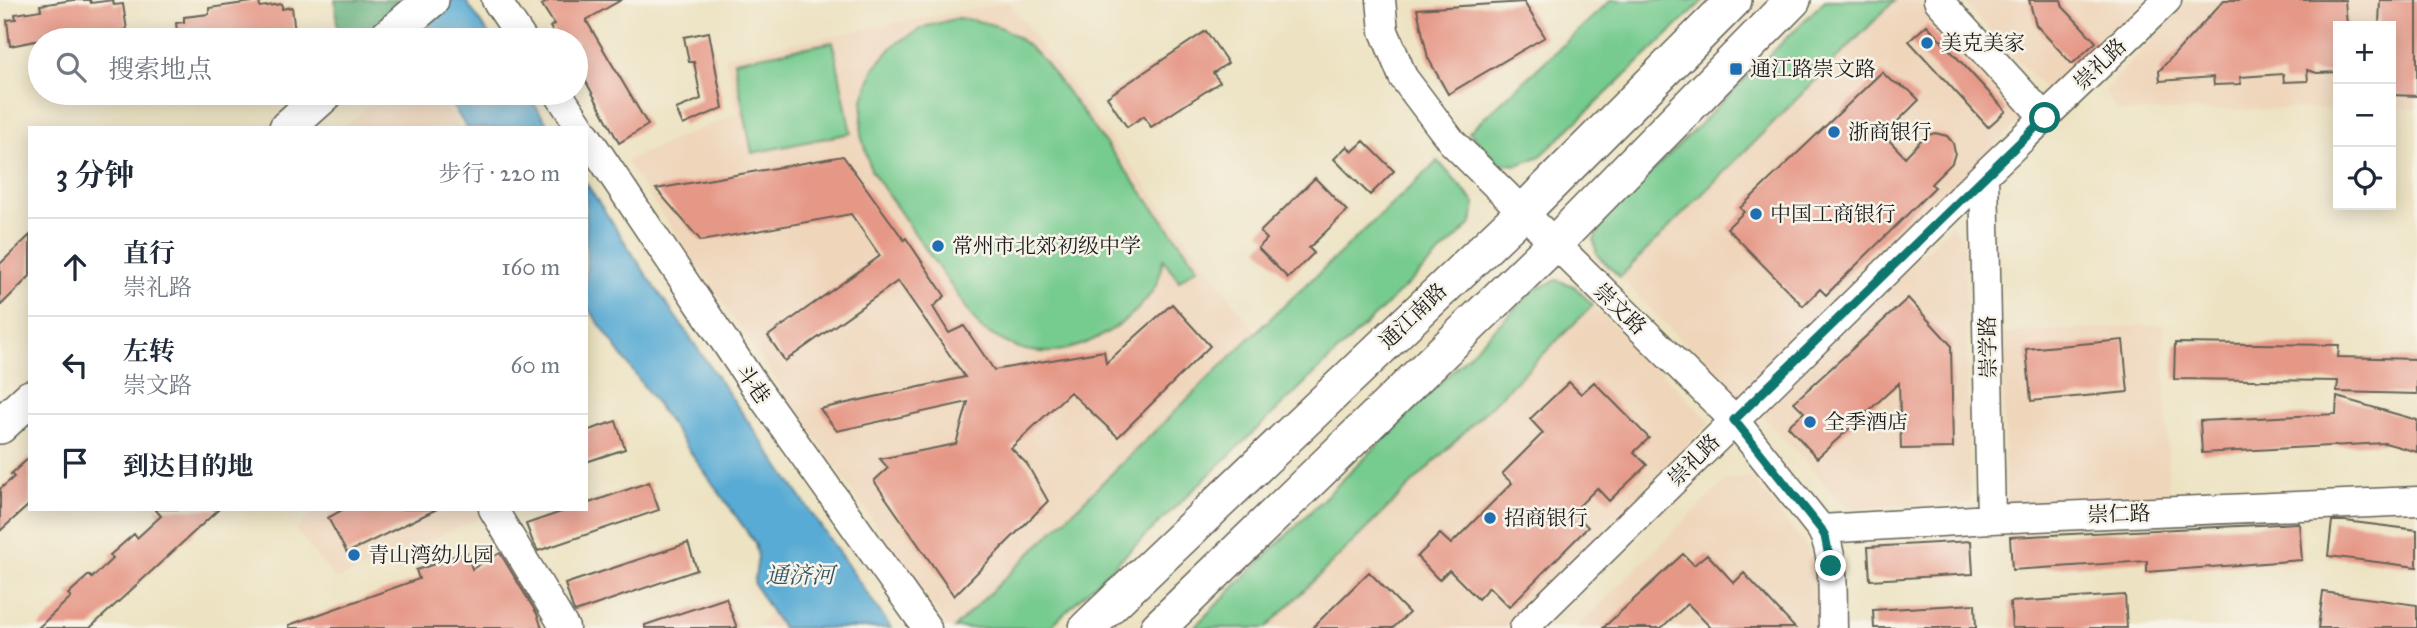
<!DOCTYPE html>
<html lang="zh">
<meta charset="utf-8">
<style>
:root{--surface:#fff;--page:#f2f2f3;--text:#1f2937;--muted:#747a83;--line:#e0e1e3}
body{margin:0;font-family:"IM FELL Great Primer","Noto Serif SC",serif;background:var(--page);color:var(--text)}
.controls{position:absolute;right:21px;top:21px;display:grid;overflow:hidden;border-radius:0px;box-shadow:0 4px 18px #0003}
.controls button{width:63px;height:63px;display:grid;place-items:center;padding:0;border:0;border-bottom:2px solid var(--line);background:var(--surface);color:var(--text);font:35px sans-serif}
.stop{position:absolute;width:21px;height:21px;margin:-16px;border:5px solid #0f766e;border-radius:50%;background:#fff}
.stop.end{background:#0f766e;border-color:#fff;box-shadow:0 2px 7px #0008}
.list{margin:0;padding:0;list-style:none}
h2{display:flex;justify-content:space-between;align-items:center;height:91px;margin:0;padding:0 28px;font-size:30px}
h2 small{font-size:23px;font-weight:400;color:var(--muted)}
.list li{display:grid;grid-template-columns:46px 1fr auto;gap:21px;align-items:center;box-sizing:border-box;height:98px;padding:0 28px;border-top:2px solid var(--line)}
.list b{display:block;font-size:26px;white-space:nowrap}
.list p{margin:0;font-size:23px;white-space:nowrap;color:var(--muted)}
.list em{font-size:23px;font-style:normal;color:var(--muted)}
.icon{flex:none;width:38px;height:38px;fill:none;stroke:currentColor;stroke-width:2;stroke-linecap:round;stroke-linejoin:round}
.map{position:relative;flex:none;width:2417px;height:628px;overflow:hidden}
.search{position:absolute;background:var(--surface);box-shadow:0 4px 18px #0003;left:28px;top:28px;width:560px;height:77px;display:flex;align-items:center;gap:18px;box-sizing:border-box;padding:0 24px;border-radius:38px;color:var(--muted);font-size:26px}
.panel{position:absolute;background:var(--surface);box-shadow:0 4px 18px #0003;left:28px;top:126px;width:560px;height:385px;border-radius:0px}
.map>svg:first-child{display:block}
.built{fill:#efd6bb}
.green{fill:#76cb8f;stroke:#497456;stroke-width:2}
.forest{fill:#60af7a;stroke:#3e664b;stroke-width:2}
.water{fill:#59abd4;stroke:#3a6478;stroke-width:2}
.building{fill:#e69887}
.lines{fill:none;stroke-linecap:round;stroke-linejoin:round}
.minor-casing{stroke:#656256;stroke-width:31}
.major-casing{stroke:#656256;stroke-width:38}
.minor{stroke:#fff;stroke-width:28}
.major{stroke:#fff;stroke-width:35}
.route{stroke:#0f766e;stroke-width:9}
.poi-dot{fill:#1f6fb2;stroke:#f7f3e8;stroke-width:2.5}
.labels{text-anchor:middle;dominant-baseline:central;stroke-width:5;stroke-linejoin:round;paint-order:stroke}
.poi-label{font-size:21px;fill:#1c1c1c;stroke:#f7f3e8;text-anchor:start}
.street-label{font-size:21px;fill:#1c1c1c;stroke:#f7f3e8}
.water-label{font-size:23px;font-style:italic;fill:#345566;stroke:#f7f3e8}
</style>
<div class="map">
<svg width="2417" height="628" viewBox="0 0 2417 628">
<rect width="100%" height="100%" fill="#f7f3e8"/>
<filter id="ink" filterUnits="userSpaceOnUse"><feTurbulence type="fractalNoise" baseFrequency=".0143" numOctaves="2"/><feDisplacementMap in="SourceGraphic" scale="14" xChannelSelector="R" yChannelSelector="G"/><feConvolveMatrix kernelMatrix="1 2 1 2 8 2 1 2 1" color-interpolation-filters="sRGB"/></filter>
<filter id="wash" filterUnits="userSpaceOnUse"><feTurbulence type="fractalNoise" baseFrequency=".00686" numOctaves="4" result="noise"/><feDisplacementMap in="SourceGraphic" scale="28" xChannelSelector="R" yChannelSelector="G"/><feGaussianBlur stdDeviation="1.57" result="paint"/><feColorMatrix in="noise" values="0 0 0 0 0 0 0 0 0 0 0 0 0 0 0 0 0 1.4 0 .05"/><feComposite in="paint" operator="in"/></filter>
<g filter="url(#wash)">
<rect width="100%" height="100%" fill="#ede3c3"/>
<path class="built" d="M1895,0h21l110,115 -290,283 -116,-121z
M1962,0h185l-97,95z
M2189,0h228v109l-26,-1v-82h-53v82l-221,4 -13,-21z
M1009,2l247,330 -302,296h-7l-322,-467 113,-48 -13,-57z
M381,93h57l22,35h-116z
M1951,225l13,14 6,264 -123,5 -86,-94z
M1593,305l118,117 -207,206h-237z
M2164,324l5,172 -163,10 -4,-172z
M1751,477l52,65 13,26 4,32 -2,28h-242l151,-149z
M314,509h164l5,8 -147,63 -40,-49z
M771,611l11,17h-25z"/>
<path class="green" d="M1611,0h93l-163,156 -24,9 -19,-2 -29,-31z
M1825,0h70l-275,277 -23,-22 -3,-15 11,-22z
M958,18c43,5 56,13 86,43l154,206 -19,14 -16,-22c-2,8 -3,19 -7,26 -20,38 -82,74 -125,66 -18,-3 -34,-13 -50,-22l-110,-159 -10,-35 2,-36 11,-31 20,-23 30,-18z
M833,42l18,91 -99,20 -18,-92z
M1438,161l37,42 -3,20 -423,405h-95l302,-296z
M1557,280l17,6 19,19 -327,323h-73l342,-339z"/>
<path class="forest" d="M335,0h75l-44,40h-28z"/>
<path class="water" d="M414,0h51l28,40h-56z
M453,93h74l23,35h-83l-16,-24z
M586,183l60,91 245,354h-109l-28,-44 4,-27 -3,-14 -169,-238z"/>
<g id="blocks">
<path class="building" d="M73,0h17l1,3 22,-3 1,5 9,-1 4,26 -48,7v3h-39l-30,6 -3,-26 9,-1 -1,-5 26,-4 -1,-5z
M550,0h71l-35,20 62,105 -29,18 -43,-80v-23h-18l-8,-13 4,-3 -12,-19z
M2029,0h32l2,7 33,35 -24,22 -36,-39z
M2224,0h121l2,26h-9v46l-21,1 -10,-3 1,11 -24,1 -1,-8 -43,3 1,7 -27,1 -1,-8 -53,4 -1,-10z
M2380,0h37v96l-26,-1v-69h-12z
M259,1l1,6 22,-3v5l10,-2 3,26 -50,7h-67l-2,-17 8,-1v-5l25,-3v-6z
M1524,2l21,35 -97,57 -20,-36 -11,-49z
M1927,25l79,86 -18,16 -79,-86z
M1206,31l22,32 -15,10 7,9 -69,45 -7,-11 -17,11 -20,-30z
M709,32l14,76 -40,17 -7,-16 25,-10 -7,-37h-5l-5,-25z
M1882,72l8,8 19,10 10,10 -35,35 21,22 20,-21 10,-3 12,3 6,7 2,10 -3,10 -21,21 4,3 -109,108 -6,-6 -17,17 -76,-78 17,-16 -4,-4z
M1364,141l30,30 -24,24 -36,-36 13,-13 5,6z
M843,156l61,84 2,-2 39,58 -12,11 16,26 15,-7 30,44 110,-19 2,12 66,-59 38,42 -92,91 -48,-45 -59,56 16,16 21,37 -94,95 -80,-115 14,-13 -8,-9 76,-15 12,-42 -131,29 -17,-22 145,-32 -67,-96 -113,80 -17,-25 112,-80 -29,-42 -150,27 -45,-52z
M1315,178l32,33 -38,37 5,5 -26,25 -30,-30 9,-9 -7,-7z
M30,235v41l-30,30v-42z
M1908,298l43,47 2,103 -52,1 -2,-66 -82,75 -29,-32 16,-14 -10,-10z
M2123,340l5,52 -97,9 -5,-52z
M2175,343l164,2 -1,12 79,2v35l-80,-2 1,-11 -164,-2z
M1569,382l12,12 13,-12 55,56 -15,14 13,13 -38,36 -12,-13 -24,24 15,15 -79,80 -20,-20 -11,12 -29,-29 -10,10 -22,-23 23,-23 11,10 61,-61 -10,-9 41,-41 -13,-14z
M2337,397l80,23v32l-32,-9 -183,10 -2,-32 136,-7z
M616,421l9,28 -39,13v-31z
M30,457v47l-30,27v-42l14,-12 -3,-3z
M649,482l10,28 -121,41 -5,-9 -7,-18 44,-15h16v-5z
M155,509h64l-129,119h-52l33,-31 -3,-3 21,-19 3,3 21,-20 -3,-3 24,-21 3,4 24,-22z
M344,509h93l-90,44 -19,-35z
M2332,521h13l72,9v37l-89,-11z
M2299,523l3,37 -155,12v-11l-135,9 -2,-33z
M1971,541l2,33 -103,6 -2,-33z
M688,543l9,27 -122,42 -2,-3 -8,-25z
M467,552l5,17 28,-16 37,61 5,14h-253v-3l130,-46 -3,-9 32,-10v-2z
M1683,554l11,11 13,-11 27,29 10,-10 51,55h-84l-23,-24 -27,24h-58z
M1369,572l40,41 -16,15h-81z
M2323,592l94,13v23h-99z
M2125,595l2,33h-115l-2,-26z
M726,598l11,30h-92v-3z
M1975,604l1,24h-102l-1,-18z"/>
</g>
</g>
<g filter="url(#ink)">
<use href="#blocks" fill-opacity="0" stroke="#656256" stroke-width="2"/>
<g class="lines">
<g class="minor-casing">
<path id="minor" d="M496,0l27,40
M1381,0l3,31 19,46 49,65 282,278 87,109c15,25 11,71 12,99
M1938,0l107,118
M558,93l23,35
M586,135l168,250 173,243
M1984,175l7,344
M493,509l72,119
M1821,529l170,-10 426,-18
M1524,628l460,-453 183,-175"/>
</g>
<g class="major-casing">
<path id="major" d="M384,40l47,-40
M287,128l39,-35
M0,426l30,-28
M1087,628l435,-415 212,-213
M1158,628l396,-384 239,-244"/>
</g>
<use href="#minor" class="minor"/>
<use href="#major" class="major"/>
</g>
</g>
<g class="lines" filter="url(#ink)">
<path class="route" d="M1831,566l-6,-30 -4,-7 -87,-109 311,-302"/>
</g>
<g class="poi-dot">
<circle cx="1927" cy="43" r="7"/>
<rect x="1729" y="62" width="14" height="14" rx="3.5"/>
<circle cx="1834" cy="132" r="7"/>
<circle cx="1756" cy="214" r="7"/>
<circle cx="938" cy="246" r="7"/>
<circle cx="1810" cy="422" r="7"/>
<circle cx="1490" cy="518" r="7"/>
<circle cx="354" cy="555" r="7"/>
</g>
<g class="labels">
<g class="poi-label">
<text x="1941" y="43">美克美家</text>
<text x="1750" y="69">通江路崇文路</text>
<text x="1848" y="132">浙商银行</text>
<text x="1770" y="214">中国工商银行</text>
<text x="952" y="246">常州市北郊初级中学</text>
<text x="1824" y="422">全季酒店</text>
<text x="1504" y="518">招商银行</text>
<text x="368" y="555">青山湾幼儿园</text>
</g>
<g class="street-label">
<text transform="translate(2100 64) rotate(-44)">崇礼路</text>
<text transform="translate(1620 309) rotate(44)">崇文路</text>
<text transform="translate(1413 316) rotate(-44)">通江南路</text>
<text transform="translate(1988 347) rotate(-91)">崇学路</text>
<text transform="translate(753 384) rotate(55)">斗巷</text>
<text transform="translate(1694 460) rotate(-45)">崇礼路</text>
<text transform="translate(2119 514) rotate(-2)">崇仁路</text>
</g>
<g class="water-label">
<text x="800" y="575">通济河</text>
</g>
</g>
</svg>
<div class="controls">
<button>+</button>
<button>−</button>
<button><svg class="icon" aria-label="locate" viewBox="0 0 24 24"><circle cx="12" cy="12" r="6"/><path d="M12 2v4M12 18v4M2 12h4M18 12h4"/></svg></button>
</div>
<div class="stop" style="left:2045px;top:118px"></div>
<div class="stop end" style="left:1831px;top:566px"></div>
<div class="search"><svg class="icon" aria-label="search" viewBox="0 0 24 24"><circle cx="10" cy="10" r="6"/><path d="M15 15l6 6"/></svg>搜索地点</div>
<section class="panel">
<h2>3 分钟<small>步行 · 220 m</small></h2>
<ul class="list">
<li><svg class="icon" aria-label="ahead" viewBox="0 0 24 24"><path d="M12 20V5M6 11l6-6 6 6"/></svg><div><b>直行</b><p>崇礼路</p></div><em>160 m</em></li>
<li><svg class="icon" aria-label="left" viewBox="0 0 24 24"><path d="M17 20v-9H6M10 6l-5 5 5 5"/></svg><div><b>左转</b><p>崇文路</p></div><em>60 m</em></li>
<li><svg class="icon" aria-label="arrive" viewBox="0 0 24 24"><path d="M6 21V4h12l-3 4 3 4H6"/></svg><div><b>到达目的地</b></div></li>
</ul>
</section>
</div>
